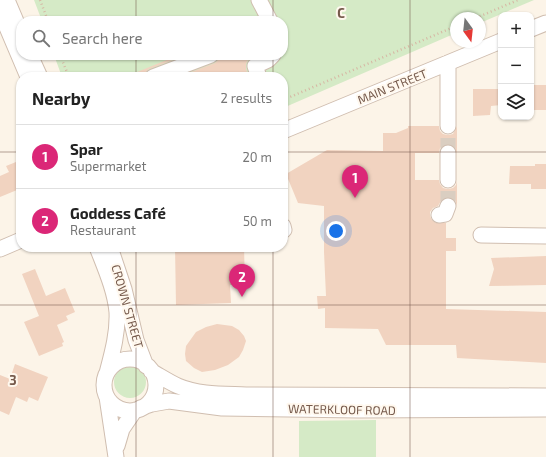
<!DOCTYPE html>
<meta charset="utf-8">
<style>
:root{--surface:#fff;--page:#f2f2f2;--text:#222;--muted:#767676;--line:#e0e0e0;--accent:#db2777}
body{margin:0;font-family:"Exo 2",sans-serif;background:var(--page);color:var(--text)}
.controls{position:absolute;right:12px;top:12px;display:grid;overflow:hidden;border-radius:8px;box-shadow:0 1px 3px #0004}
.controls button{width:36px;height:36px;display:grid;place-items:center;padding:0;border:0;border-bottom:1px solid var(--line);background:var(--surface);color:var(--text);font:20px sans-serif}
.compass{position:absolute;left:450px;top:12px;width:36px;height:36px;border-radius:50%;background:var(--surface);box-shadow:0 1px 3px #0004;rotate:165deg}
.you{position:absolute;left:336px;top:231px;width:14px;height:14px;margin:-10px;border:3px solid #fff;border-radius:50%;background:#1a73e8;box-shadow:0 0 0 6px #1a73e833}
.badge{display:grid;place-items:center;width:26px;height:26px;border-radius:50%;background:var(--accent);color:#fff;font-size:13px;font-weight:700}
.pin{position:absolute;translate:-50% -33px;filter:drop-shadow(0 1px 2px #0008)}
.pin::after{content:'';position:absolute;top:21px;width:14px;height:12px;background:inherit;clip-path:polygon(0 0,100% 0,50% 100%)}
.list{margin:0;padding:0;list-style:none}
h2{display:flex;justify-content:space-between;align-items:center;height:52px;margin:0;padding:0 16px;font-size:17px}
h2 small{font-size:13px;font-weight:400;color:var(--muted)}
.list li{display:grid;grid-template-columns:26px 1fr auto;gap:12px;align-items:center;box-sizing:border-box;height:64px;padding:0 16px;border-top:1px solid var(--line)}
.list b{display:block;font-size:15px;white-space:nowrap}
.list p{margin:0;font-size:13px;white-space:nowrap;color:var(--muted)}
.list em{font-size:13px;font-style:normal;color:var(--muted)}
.icon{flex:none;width:22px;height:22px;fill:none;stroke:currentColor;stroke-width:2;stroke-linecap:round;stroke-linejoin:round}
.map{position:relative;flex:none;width:546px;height:457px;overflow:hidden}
.search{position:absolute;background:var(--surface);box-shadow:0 1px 3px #0004;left:16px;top:16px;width:272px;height:44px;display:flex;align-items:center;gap:10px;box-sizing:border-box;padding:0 14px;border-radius:16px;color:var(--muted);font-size:15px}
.panel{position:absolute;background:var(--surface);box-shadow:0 1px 3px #0004;left:16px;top:72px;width:272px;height:180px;border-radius:16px}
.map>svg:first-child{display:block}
.green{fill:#d5eac6}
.building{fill:#f1d3c0}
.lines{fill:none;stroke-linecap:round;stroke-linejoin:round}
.minor-tunnel{stroke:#dacec1;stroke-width:15;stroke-dasharray:15 8;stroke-linecap:butt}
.minor-casing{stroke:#d0beb0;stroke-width:17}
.path{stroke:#d6b6a3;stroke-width:2.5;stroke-dasharray:1 3;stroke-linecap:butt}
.minor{stroke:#fff;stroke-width:15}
.grid{fill:none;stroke:#765a4c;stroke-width:1;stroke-opacity:0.55}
.labels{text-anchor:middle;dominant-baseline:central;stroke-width:4;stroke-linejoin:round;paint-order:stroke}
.street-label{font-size:12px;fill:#765a4c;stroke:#fff8ee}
.grid-label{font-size:13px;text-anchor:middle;font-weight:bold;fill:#765a4c;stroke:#fff8ee;stroke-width:4;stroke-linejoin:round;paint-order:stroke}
</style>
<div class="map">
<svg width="546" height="457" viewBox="0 0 546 457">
<rect width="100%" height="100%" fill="#fcf4e8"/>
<path class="green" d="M34,0h500l-54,23v-5h-24v15l-173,75v-31h-221l-8,-22h229v-34h-241z
M114 382a16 16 0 1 1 32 0a16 16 0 1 1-32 0Z
M376,420v37h-77v-36z"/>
<path class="building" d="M179,55h7l-37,14 -3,3 -2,5h-19z
M220,55h26l2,5 -2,4v5l3,8h-71l37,-14 3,-3z
M531,85h15v25h-15z
M473,89h28v16l-10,1 -1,9 -17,1z
M408,126h31l1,5 3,3 5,1 5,-1 4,-8v27l-4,-8 -5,-1 -5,1 -3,3 -1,5h-24v27h24l1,4 3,4 5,1 5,-1 3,-3 1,-5v26l-2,-6 -4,-3h-5l-4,2 -4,7 -5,2 -3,4v4l2,4 4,3h10v15h10v13h-10v58l100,3v51l-89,-5 -1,-13h-70l-8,-16 -53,-1v-20l-7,1 -1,-13h9l-2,-44v-46l-26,-3 -12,-29 41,-24 56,1v-18h13l12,-5z
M21,160v39l-4,-9 -17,7v-21l9,-4 -3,-6z
M535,164h11v25h-15v-5h-22l1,-18h25z
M175,247h69l1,38h-15l1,18 -55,2z
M546,256v29l-57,1 5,-17 -3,-11z
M35,269l11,27 19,-8 10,24 -9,4 2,4 -11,5 7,17 -2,1 1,3 -24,10 -15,-34 15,-6 -17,-42z
M217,324l15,2 7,4 5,6 2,5 -3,9 -4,7 -11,8 -13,5 -13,2 -8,-4 -8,-7 -1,-7 1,-8 10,-14 10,-5z
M15,364l33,13 -10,24 -9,-4 -2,5 -11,-5 -7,18 -9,-4v-36l10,4z"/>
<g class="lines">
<path class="minor-tunnel" d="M448,153v-27
M448,206v-26"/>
<g class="minor-casing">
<path id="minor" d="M7,0l14,33
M259,0l11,21
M0,11l28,66
M531,29l15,-6
M30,55l10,22
M153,77l58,-22
M259,77l-4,-11 13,-6 5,-5
M448,126v-63
M283,131l218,-90
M448,180v-27
M439,215l6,-1 3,-8
M283,226l1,4
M481,235l65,1
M97,247c8,21 18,43 20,65 1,21 -5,42 -10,61
M110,247l14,42 12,51 10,26
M0,249l21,-9
M104 385a26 26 0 1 1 52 0a26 26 0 1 1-52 0Z
M151,371c9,5 18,11 27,15 21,9 46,8 68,9l300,1
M107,397l9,60
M140,408l12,-4 17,-3 53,7 137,2 187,-1
M117,446l5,-17 13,-19"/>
</g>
<path class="path" d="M40,0l8,21
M476,18l42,-18
M60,55l9,22
M283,100l173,-74"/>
<use href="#minor" class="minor"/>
</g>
<path class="grid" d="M136,0v21M273,0v21M410,0v457M136,55v22M273,55v22M0,152h21M283,152h263M136,247v210M273,247v210M0,305h546"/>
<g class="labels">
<g class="street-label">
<text transform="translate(392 86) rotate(-22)">MAIN STREET</text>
<text transform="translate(128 306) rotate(74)">CROWN STREET</text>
<text transform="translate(342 409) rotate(1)">WATERKLOOF ROAD</text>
</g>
</g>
<g class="grid-label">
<text x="341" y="18">C</text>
<text x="13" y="385">3</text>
</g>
</svg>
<div class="controls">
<button>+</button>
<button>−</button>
<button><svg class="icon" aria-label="layers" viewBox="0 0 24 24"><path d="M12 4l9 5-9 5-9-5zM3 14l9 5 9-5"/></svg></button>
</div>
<svg class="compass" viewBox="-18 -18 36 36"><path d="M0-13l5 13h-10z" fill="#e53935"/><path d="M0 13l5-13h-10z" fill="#767676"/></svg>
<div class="you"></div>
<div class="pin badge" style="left:355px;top:198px">1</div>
<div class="pin badge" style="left:242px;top:297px">2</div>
<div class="search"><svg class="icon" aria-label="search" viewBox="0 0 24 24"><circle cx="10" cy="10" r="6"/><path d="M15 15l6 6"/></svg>Search here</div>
<section class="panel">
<h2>Nearby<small>2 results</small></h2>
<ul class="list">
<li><span class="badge">1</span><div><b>Spar</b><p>Supermarket</p></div><em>20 m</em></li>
<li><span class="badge">2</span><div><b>Goddess Café</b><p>Restaurant</p></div><em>50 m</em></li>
</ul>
</section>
</div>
